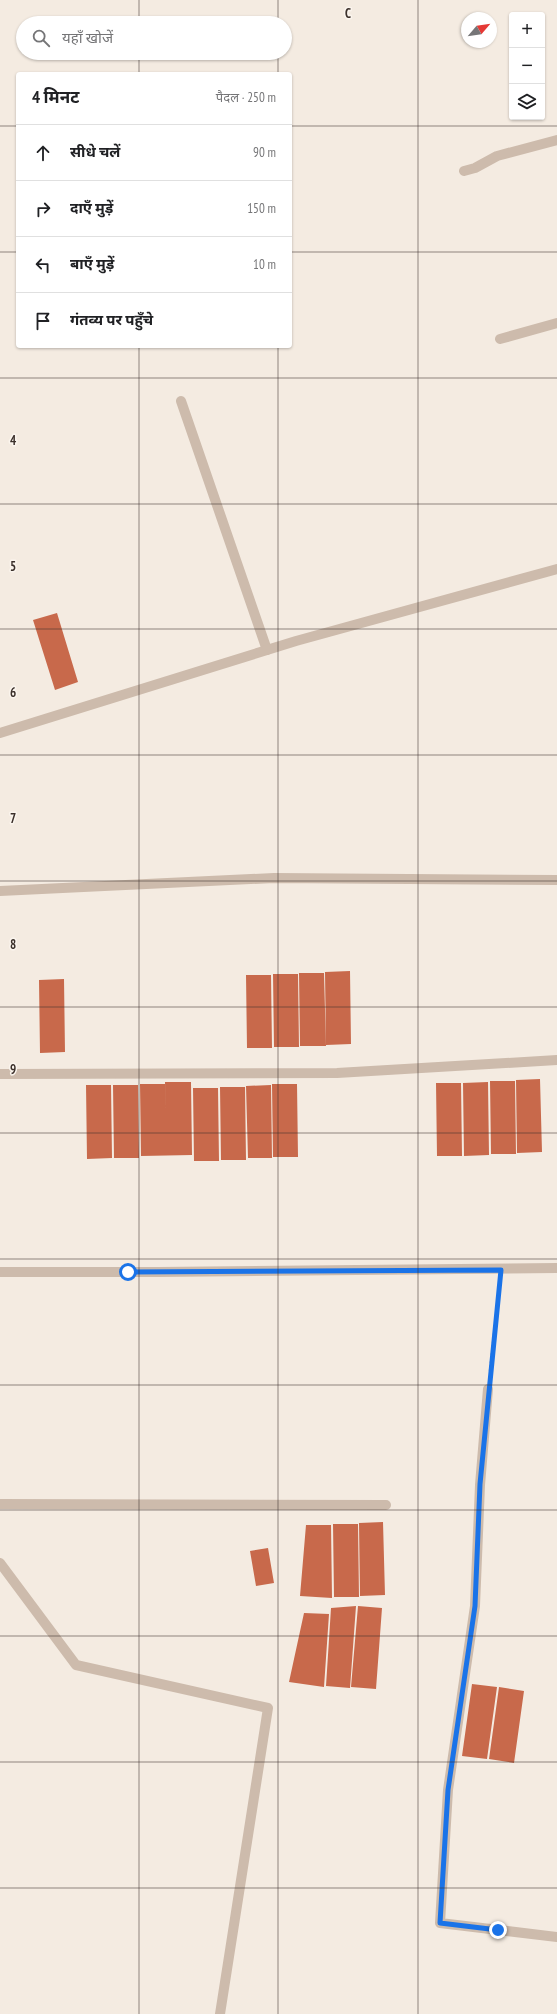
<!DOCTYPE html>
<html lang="hi">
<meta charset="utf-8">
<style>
:root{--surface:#fff;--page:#f2f2f2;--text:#202124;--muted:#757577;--line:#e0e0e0}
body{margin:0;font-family:"PT Sans Narrow","Noto Sans Devanagari",sans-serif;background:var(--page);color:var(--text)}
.controls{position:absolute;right:12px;top:12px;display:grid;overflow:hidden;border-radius:4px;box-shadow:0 1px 3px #0004}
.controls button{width:36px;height:36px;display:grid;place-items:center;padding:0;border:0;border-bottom:1px solid var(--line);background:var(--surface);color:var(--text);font:20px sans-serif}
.compass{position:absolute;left:461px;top:12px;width:36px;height:36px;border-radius:50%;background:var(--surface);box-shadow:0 1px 3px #0004;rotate:61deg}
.stop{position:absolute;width:12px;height:12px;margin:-9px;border:3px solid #1a73e8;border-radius:50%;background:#fff}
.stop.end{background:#1a73e8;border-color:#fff;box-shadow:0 1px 4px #0008}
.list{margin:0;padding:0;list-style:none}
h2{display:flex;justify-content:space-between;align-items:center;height:52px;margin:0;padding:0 16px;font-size:17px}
h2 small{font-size:13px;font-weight:400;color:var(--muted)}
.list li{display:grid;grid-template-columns:26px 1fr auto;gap:12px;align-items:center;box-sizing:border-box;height:56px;padding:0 16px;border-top:1px solid var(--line)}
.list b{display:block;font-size:15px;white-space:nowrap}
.list em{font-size:13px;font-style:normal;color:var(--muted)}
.icon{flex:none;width:22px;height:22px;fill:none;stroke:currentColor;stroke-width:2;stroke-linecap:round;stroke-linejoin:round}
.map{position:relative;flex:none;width:557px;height:2014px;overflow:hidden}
.search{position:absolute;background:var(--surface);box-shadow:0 1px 3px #0004;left:16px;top:16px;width:276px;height:44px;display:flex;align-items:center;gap:10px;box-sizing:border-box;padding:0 14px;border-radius:22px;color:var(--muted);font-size:15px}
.panel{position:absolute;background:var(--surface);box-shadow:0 1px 3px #0004;left:16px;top:72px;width:276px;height:276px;border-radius:4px}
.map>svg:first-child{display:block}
.building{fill:#c8694b}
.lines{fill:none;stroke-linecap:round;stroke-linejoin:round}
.path{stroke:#b9a596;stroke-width:2.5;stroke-dasharray:2 2;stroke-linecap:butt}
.minor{stroke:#cdbbac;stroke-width:10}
.tertiary{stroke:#cdbbac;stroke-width:10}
.route{stroke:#1a73e8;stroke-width:5}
.grid{fill:none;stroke:#3b302b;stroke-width:1;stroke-opacity:0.55}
.grid-label{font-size:13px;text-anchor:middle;font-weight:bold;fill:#3b302b;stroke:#fbf5ee;stroke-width:3;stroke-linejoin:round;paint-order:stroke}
</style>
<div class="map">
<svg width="557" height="2014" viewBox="0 0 557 2014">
<rect width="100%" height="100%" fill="#f4ebe1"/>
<path class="building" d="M57,613l21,69 -23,8 -22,-70z
M350,971l1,73 -25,1 -1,-73z
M299,973h25l2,73h-26z
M273,974h25l1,73h-25z
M246,975h25l1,73h-25z
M64,979l1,73 -25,1 -1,-73z
M540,1079l2,73 -25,1 -1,-73z
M490,1081h25l1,73h-25z
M165,1082h26l1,73 -51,1 -1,-72h25l1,47z
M488,1082l1,73 -25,1 -1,-73z
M436,1083h25l1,73h-25z
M272,1084h25l1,73h-25z
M86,1085h25l1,73 -25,1z
M113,1085h25l1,73h-25z
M271,1085l1,73h-24l-2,-72z
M220,1087h25l1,73h-25z
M193,1088h25l1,73h-25z
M383,1522l2,73 -25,1 -1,-73z
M333,1524h25l1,73h-25z
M306,1525h25l1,73 -32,-2z
M268,1548l6,35 -18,3 -6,-35z
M356,1606l-6,82 -24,-2 5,-78z
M358,1606l24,2 -6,81 -25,-2z
M304,1613l25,1 -5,73 -35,-5z
M472,1684l25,3 -10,72 -25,-3z
M499,1687l25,4 -10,72 -25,-4z"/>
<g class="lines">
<path class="path" d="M490,1371l9,-83"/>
<path class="minor" d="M464,171l11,-3 22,-12 60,-16
M500,339l57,-16
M181,401l86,249
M0,891l274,-13 283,2
M0,1074l337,-1 220,-13
M0,1272h159l398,-4
M488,1389l-8,96 -5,121 -27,184 -8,133 117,14
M0,1504l386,1
M0,1563l76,102 192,43 -48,306"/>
<path class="tertiary" d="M0,733l296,-92 261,-72"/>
</g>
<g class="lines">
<path class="route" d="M128,1272l373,-2 -21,214 -5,122 -27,184 -8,133 58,7"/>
</g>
<path class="grid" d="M139,0v23M278,0v23M418,0v2014M139,53v21M278,53v21M0,126h18M290,126h267M0,252h18M290,252h267M139,346v1668M278,346v1668M0,378h557M0,504h557M0,629h557M0,755h557M0,881h557M0,1007h557M0,1133h557M0,1259h557M0,1385h557M0,1510h557M0,1636h557M0,1762h557M0,1888h557"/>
<g class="grid-label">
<text x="348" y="18">C</text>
<text x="13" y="445">4</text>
<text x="13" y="571">5</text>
<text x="13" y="697">6</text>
<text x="13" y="823">7</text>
<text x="13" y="949">8</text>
<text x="13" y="1074">9</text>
</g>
</svg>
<div class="controls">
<button>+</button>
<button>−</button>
<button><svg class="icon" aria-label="layers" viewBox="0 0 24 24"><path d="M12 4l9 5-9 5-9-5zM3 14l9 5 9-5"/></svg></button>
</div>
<svg class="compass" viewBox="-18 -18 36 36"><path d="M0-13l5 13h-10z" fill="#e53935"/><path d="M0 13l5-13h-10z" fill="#757577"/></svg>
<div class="stop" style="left:128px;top:1272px"></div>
<div class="stop end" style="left:498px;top:1930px"></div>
<div class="search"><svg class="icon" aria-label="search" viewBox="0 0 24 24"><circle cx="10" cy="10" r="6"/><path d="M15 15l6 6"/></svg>यहाँ खोजें</div>
<section class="panel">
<h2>4 मिनट<small>पैदल · 250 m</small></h2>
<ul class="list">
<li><svg class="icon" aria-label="ahead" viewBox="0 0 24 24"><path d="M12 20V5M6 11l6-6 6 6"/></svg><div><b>सीधे चलें</b></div><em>90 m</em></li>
<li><svg class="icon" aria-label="right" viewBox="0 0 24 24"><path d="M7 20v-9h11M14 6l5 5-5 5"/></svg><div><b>दाएँ मुड़ें</b></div><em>150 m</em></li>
<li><svg class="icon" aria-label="left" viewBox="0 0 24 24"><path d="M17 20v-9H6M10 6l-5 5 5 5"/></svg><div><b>बाएँ मुड़ें</b></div><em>10 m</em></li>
<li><svg class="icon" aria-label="arrive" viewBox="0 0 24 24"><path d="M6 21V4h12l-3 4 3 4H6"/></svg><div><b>गंतव्य पर पहुँचे</b></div></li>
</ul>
</section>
</div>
